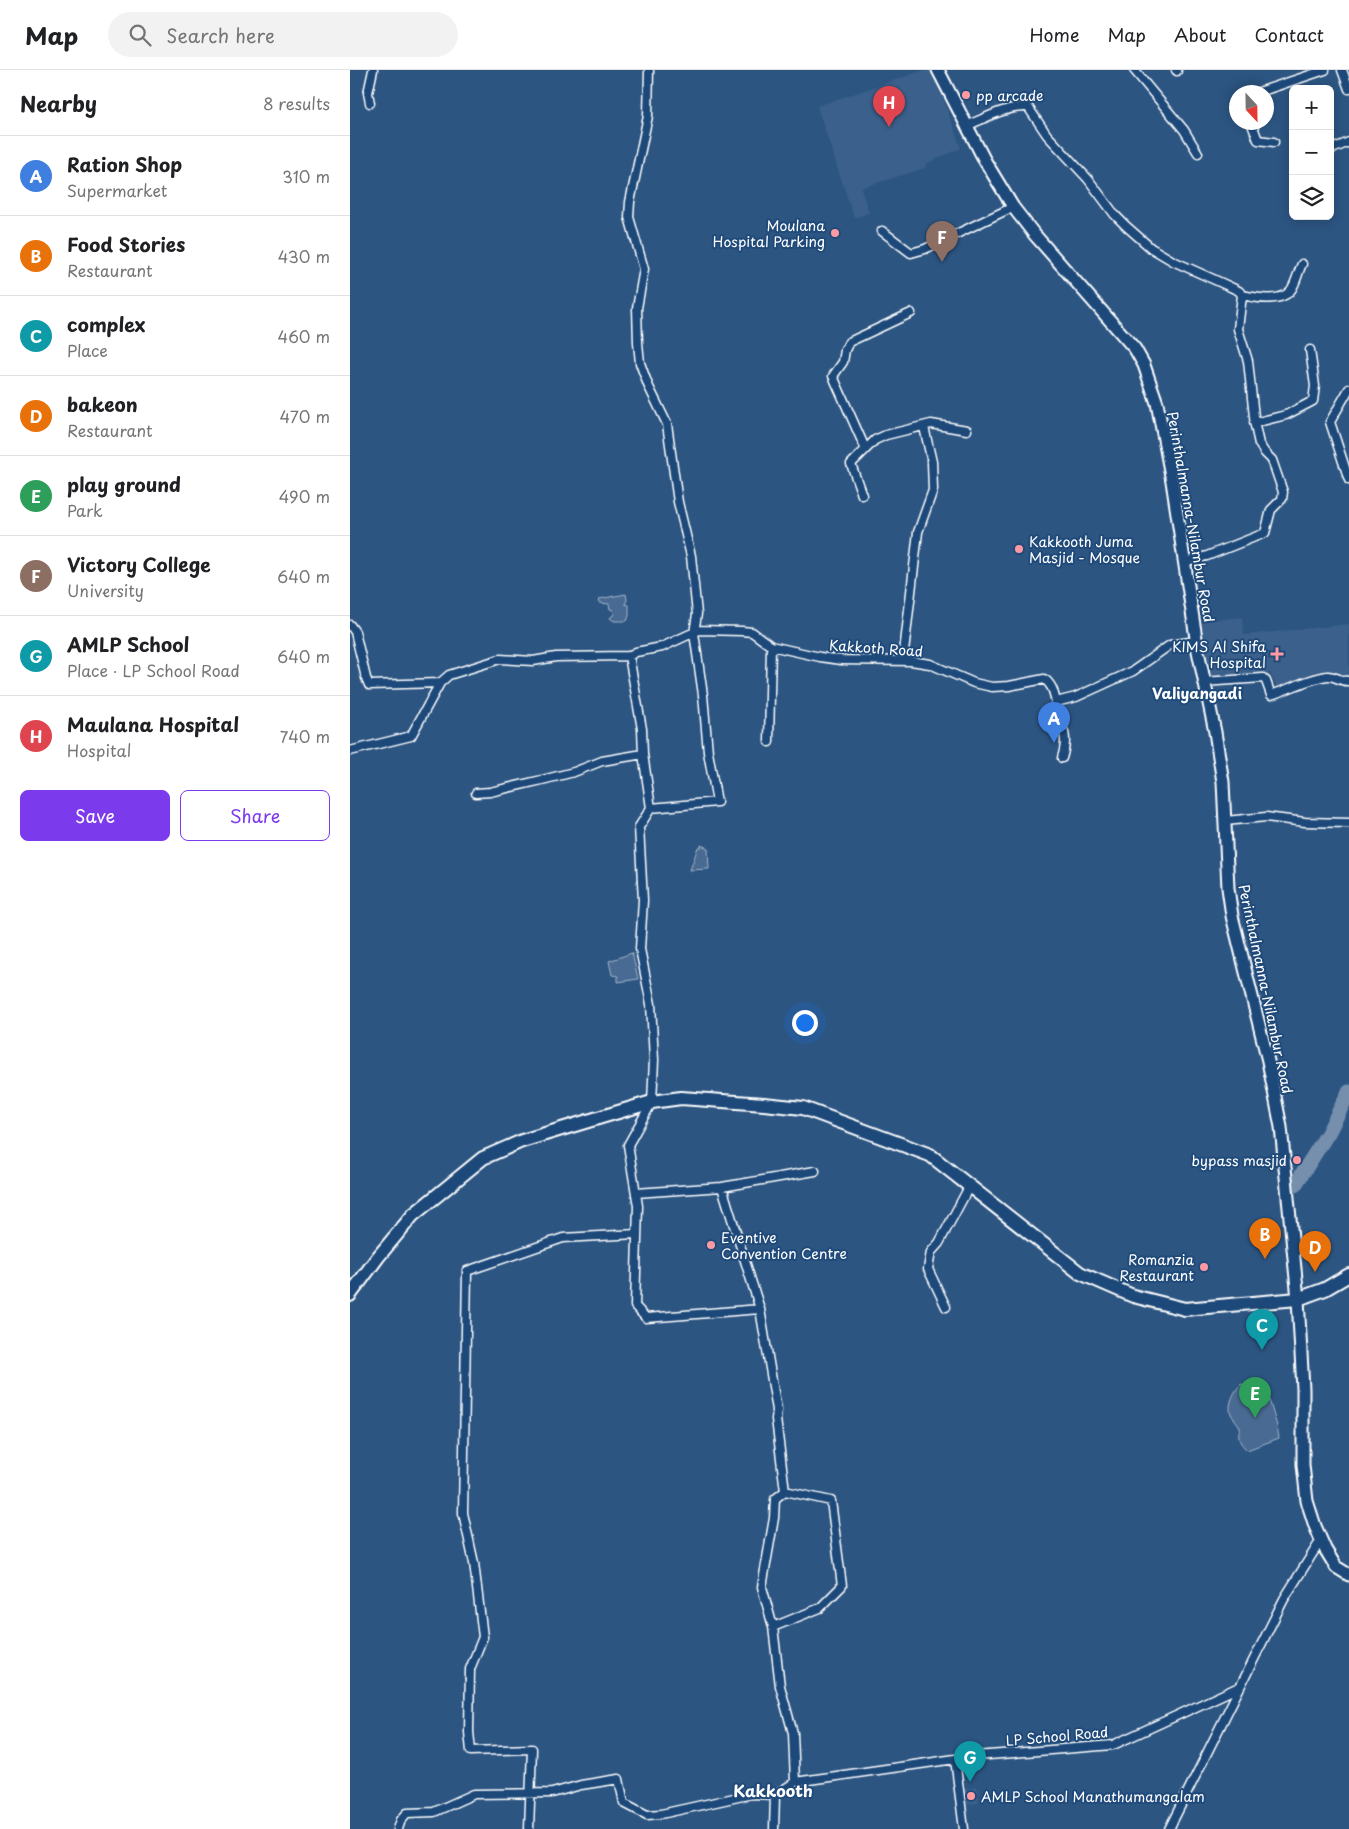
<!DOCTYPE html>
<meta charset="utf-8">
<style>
:root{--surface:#fff;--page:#f2f2f2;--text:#202124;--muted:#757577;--line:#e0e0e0;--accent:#7c3aed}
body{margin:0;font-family:"Playpen Sans",sans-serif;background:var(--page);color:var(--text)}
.controls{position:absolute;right:15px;top:15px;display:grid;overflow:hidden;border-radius:8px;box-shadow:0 2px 12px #0003}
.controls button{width:45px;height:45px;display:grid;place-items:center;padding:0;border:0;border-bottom:1px solid var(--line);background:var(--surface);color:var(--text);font:25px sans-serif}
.compass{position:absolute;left:879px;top:15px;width:45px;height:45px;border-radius:50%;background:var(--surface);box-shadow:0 2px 12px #0003;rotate:158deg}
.you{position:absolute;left:454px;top:952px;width:18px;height:18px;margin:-12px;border:4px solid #fff;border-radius:50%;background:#1a73e8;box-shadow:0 0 0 8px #1a73e833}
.badge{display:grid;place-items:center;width:32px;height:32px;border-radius:50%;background:var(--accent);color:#fff;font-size:16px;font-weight:700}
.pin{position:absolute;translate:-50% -41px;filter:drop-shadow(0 1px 2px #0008)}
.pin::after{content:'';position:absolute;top:26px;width:18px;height:15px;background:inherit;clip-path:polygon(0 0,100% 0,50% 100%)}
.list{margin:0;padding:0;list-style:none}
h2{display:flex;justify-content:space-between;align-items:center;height:65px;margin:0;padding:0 20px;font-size:21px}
h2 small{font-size:16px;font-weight:400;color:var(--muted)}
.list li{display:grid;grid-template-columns:32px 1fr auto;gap:15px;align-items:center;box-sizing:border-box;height:80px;padding:0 20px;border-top:1px solid var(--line)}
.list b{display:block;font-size:19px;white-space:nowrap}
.list p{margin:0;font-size:16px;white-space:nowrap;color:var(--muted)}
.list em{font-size:16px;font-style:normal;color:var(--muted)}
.actions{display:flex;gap:10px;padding:15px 20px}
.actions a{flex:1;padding:11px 0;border:1px solid var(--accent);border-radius:8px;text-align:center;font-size:18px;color:var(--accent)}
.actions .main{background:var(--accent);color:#fff}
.icon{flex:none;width:28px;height:28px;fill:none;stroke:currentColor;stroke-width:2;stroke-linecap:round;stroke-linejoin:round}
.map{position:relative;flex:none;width:999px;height:1759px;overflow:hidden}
header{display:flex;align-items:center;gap:30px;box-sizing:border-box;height:70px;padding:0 25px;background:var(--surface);border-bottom:1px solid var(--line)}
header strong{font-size:24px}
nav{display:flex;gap:28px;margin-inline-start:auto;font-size:18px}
.search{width:350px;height:45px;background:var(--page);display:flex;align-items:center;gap:12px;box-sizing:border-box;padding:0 18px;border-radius:28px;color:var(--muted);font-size:19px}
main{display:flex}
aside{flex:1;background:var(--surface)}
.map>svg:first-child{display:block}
.built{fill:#3b618b}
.green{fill:#486b92;stroke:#a4b5c8}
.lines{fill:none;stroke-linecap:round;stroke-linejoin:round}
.river{stroke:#748fad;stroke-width:15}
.minor-casing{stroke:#fff;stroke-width:11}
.primary-casing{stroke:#fff;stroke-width:15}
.trunk-casing{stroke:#fff;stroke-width:16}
.minor{stroke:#1f4a7a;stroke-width:8}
.primary{stroke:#1f4a7a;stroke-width:11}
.trunk{stroke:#1f4a7a;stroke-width:12}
.poi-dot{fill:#ff9aa2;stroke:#1f4a7a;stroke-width:2}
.labels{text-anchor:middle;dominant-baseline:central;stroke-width:4;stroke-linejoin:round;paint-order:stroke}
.poi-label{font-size:14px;fill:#fff;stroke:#1f4a7a;text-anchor:start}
.street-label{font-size:14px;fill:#fff;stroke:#1f4a7a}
.neighbourhood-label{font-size:15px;font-weight:bold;fill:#fff;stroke:#1f4a7a}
.quarter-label{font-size:16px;font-weight:bold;fill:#fff;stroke:#1f4a7a}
</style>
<header>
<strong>Map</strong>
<div class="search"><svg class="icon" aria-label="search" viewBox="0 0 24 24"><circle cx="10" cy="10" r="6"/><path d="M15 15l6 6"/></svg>Search here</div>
<nav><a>Home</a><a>Map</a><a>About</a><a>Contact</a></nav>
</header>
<main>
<aside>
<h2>Nearby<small>8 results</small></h2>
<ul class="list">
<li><span class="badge" style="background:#3f7fe0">A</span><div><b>Ration Shop</b><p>Supermarket</p></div><em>310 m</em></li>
<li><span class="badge" style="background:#e8710a">B</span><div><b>Food Stories</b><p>Restaurant</p></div><em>430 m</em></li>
<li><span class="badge" style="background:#0f9aa8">C</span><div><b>complex</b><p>Place</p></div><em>460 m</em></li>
<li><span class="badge" style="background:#e8710a">D</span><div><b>bakeon</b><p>Restaurant</p></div><em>470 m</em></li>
<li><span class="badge" style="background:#2e9e5b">E</span><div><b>play ground</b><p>Park</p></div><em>490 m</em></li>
<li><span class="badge" style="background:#8d6e63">F</span><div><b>Victory College</b><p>University</p></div><em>640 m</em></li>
<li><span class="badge" style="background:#0f9aa8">G</span><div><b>AMLP School</b><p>Place · LP School Road</p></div><em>640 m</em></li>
<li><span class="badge" style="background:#e0444e">H</span><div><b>Maulana Hospital</b><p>Hospital</p></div><em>740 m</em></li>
</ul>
<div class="actions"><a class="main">Save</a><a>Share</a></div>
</aside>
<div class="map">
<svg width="999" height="1759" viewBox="0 0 999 1759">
<rect width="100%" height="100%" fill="#2c5582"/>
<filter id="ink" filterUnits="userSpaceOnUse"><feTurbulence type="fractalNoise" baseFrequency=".02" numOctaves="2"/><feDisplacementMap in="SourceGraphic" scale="10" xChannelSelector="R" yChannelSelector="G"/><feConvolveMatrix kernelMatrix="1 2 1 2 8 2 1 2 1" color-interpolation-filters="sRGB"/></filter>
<g filter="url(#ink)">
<path class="built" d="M575,0h8l28,78 -35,16 -1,4 -64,20 8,25 -15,5 -37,-112z
M892,547l2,18 105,-11v55l-5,1 -1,-7 -45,5 -20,11 -8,-16 -61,7 -7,-59z
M627,1717l2,16 -14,2 -2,-16z"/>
<path class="green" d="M276,524l1,6 -2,4 4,1v11l-2,5h-13l-4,-3 4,-4 -1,-4 -3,-1 -1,-5 -9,-1 -1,-4z
M351,775l7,3 1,21 -19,1 8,-23h3z
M282,883l6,26 -20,3v-6l-6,-1 -3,-14z
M891,1314l17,5 9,4 10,33 2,12 -32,12c-8,-8 -10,-12 -7,-23 -2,-4 -7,-9 -9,-13 -4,-10 4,-24 10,-30z"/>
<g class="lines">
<path class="river" d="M945,1115l33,-52 21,-41"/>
<g class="minor-casing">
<path id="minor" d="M299,0l-1,46 -18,86 -1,15 15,52 -7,39 1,35 2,20 8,22 19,39 11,78 13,54 6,58 -3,19 9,62 5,57 9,50 -66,6
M784,0l50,60 14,23
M826,0l1,1
M992,0l7,19
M909,22l66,-22
M20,33l-2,-10 5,-23
M901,52l7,18 16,2
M616,56c20,-8 40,-20 62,-19l19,28 41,44 27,36 11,11 25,22 22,13 51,23 15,7 3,4 -4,34 10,32 7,65 4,18 6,9 7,7 11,32 -1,7 -11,11 -6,23 -58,23 -23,6
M980,80l19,-8
M532,161l29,22 14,-4 88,-42
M892,225c14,3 39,8 49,-5 5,-7 7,-18 11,-26
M999,319l-19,33 19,58
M904,353l32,-8 27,-14 2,-15 -5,-36
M515,378l-32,-72 10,-14 2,-12 4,-8 62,-29
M512,425l-11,-31 24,-24 11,-5 45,-11 36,6
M0,555l5,7 11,46 3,7 71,-2
M553,591l15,-129 15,-42 -1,-28 -8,-35
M853,612l60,-4 3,3 5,14c19,-6 36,-16 56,-19 8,-1 13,6 22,5
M706,632c1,24 15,27 6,56
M419,672l2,-96
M0,681l61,-15 29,-53 9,-8 51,-16 33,2 23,-4 73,-1
M126,723l14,-1 52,-12 32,-8 28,-11 41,-7
M301,738l-12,19 4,73 -3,49 11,55 3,56 -2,42 -24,43 10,61 -3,100 11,12 114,-9 17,101 -1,9 9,72 46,10 11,85 -22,22 -47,19 7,59 13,47 2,49 -20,13 -1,34
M301,738l-8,-54 -1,-25 -13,-73 7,-4 26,-5 37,-17 43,1 10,1 19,14 49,11 21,3 70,1 19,3 44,19 18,4 17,-1 35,-7c8,5 10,14 12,23l20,-5 57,-26 37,-26 26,-4
M875,751l41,-4 39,5 44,1
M372,1117l38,122
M286,1123l86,-6 93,-16
M596,1237l-18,-38 3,-17 8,-9 30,-56
M423,1557l-11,-40 12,-69 1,-19 10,-8
M605,1689l9,70
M445,1712l181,-26 137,-11 126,-58
M48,1759l3,-9 6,-7 27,-1 40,-18 78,-1 29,-8 38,-6 5,24 23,12 14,-1 91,-20 23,1
M179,1759l3,-80 -61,2 -2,-19 1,-63 13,-32 -9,-74 -11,-50 4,-242 96,-33 74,-4
M819,1759l115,-230 37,-59"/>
</g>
<g class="primary-casing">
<path id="primary" d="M588,0l47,91 28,46 21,27 101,115 9,16 13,38 15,78 26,170 17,81 8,50 5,106 4,28 36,145 13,66 17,172 5,90v76l4,36 8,25 10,23 11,18 13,8"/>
</g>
<g class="trunk-casing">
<path id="trunk" d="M0,1225l28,-38 35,-42 70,-57 39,-17 76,-23 54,-16 29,-4 83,6 39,4 127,47 150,118 53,23 52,13 113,-10 27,-10 24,-14"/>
</g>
<use href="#minor" class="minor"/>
<use href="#primary" class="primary"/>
<use href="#trunk" class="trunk"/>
</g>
</g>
<g class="poi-dot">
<circle cx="616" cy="25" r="5"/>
<circle cx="485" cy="163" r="5"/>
<circle cx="669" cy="479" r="5"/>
<path d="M924.5 576.5h5v5h5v5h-5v5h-5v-5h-5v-5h5z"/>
<circle cx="947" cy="1090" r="5"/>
<circle cx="361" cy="1175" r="5"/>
<circle cx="854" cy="1197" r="5"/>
<circle cx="621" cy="1726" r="5"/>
</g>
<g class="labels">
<g class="poi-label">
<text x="626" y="25">pp arcade</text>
<text x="475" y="155" text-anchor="end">Moulana<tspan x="475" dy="16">Hospital Parking</tspan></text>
<text x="679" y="471">Kakkooth Juma<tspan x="679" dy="16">Masjid - Mosque</tspan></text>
<text x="916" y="576" text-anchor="end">KIMS Al Shifa<tspan x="916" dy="16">Hospital</tspan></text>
<text x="937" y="1090" text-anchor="end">bypass masjid</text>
<text x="371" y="1167">Eventive<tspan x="371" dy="16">Convention Centre</tspan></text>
<text x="844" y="1189" text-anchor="end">Romanzia<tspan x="844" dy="16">Restaurant</tspan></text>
<text x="631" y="1726">AMLP School Manathumangalam</text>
</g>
<g class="street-label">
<text transform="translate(841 447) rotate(80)">Perinthalmanna-Nilambur Road</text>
<text transform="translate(526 578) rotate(4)">Kakkoth Road</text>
<text transform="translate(916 919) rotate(78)">Perinthalmanna-Nilambur Road</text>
<text transform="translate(707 1666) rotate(-5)">LP School Road</text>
</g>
<g class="neighbourhood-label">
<text x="847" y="622">Valiyangadi</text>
</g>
<g class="quarter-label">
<text x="423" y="1720">Kakkooth</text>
</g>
</g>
</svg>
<div class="controls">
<button>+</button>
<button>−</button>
<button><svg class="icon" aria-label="layers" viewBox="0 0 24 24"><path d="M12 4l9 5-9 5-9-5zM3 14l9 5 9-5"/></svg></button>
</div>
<svg class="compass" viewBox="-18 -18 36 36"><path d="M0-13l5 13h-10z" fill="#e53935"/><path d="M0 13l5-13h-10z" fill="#757577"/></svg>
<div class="you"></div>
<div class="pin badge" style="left:704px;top:673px;background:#3f7fe0">A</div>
<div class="pin badge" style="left:915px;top:1189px;background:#e8710a">B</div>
<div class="pin badge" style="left:912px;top:1280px;background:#0f9aa8">C</div>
<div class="pin badge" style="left:965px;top:1202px;background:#e8710a">D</div>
<div class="pin badge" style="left:905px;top:1348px;background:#2e9e5b">E</div>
<div class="pin badge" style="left:592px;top:192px;background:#8d6e63">F</div>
<div class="pin badge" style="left:620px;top:1712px;background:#0f9aa8">G</div>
<div class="pin badge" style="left:539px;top:57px;background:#e0444e">H</div>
</div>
</main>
